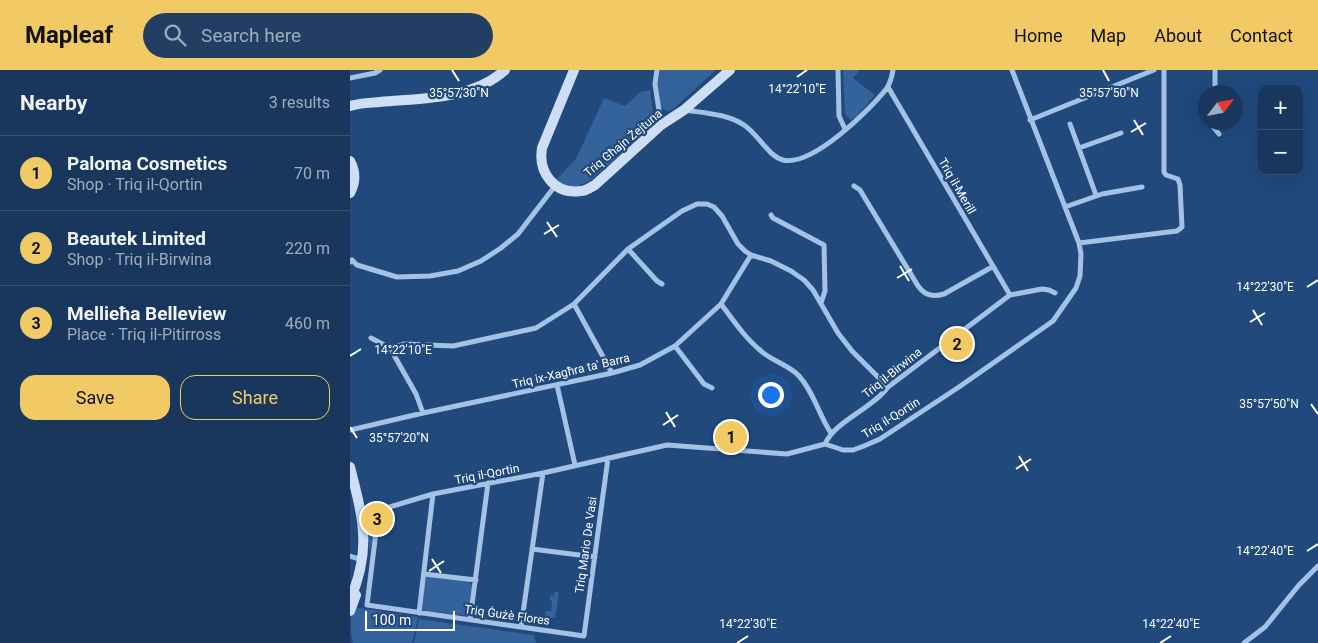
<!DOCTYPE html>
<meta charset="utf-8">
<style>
:root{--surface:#19375d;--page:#223f63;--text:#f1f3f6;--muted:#9facbc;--line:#375172;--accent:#f2ca65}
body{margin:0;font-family:Roboto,sans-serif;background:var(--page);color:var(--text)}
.controls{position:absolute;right:15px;top:15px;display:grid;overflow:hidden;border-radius:10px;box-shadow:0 5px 20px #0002}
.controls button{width:45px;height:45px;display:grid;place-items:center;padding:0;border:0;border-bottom:1px solid var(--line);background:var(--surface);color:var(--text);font:25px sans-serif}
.compass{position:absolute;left:848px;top:15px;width:45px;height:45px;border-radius:50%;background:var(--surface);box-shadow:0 5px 20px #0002;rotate:58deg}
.scale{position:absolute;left:15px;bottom:12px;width:90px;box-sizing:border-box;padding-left:5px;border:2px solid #fff;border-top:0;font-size:14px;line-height:18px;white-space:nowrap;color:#fff;-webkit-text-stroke:4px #21497c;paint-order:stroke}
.you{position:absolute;left:420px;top:324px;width:18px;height:18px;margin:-12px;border:4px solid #fff;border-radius:50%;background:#1a73e8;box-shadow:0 0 0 8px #1a73e833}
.badge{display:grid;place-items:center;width:32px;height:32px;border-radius:50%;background:var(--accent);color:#111;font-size:16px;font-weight:700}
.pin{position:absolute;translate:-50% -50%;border:2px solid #fff;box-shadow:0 1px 5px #0006}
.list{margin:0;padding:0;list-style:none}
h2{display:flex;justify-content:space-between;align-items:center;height:65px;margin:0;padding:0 20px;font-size:21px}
h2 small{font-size:16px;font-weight:400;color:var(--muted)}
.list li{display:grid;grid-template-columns:32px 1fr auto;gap:15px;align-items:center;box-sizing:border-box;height:75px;padding:0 20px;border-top:1px solid var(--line)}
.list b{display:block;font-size:19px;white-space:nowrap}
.list p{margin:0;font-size:16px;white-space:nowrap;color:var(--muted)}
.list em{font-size:16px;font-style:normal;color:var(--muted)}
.actions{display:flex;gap:10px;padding:15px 20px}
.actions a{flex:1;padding:11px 0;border:1px solid var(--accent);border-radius:15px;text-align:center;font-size:18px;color:var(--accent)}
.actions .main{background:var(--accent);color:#111}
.icon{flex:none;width:28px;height:28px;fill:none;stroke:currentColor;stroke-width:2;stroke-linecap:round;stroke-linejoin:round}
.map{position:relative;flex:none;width:968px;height:573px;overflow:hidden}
header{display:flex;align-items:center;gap:30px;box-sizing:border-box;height:70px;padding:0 25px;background:var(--accent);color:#111}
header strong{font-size:24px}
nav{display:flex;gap:28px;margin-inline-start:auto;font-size:18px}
.search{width:350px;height:45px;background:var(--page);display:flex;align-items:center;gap:12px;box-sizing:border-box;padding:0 18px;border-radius:28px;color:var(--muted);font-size:19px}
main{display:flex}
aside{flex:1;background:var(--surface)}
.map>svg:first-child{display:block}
.green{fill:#34629a}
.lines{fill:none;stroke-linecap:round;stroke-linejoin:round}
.street{stroke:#a4c2e6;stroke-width:5}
.secondary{stroke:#cedff5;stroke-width:10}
.ticks{fill:none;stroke:#fff;stroke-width:2}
.labels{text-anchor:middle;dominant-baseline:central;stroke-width:4.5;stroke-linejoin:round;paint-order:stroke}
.street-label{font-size:12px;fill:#fff;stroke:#21497c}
.ticks-label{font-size:12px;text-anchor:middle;fill:#fff;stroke:#21497c;stroke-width:4.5;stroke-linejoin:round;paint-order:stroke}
</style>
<header>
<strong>Mapleaf</strong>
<div class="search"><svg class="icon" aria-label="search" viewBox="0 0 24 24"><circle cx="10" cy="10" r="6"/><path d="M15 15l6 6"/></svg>Search here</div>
<nav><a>Home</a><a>Map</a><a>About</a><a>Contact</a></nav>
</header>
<main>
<aside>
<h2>Nearby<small>3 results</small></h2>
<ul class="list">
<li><span class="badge">1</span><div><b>Paloma Cosmetics</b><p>Shop · Triq il-Qortin</p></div><em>70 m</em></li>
<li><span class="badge">2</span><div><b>Beautek Limited</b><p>Shop · Triq il-Birwina</p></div><em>220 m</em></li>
<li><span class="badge">3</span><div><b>Mellieħa Belleview</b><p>Place · Triq il-Pitirross</p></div><em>460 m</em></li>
</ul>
<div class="actions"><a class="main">Save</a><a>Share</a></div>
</aside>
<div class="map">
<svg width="968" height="573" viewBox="0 0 968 573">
<rect width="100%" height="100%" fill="#21497c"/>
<path class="green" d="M310,0h56l-44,40 -4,1 -7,-3 -4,-19z
M493,0h17l-7,8 22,17 -20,23 -4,2 -6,-6z
M300,20c2,16 6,27 -3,42l-59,50 -15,6 -18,-7 21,-22 28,-61 21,8 15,-14z
M26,444l-4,30 -3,7 -1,-30z
M75,506l43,5 4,5 -3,30 -48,-6z
M204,522h5l-4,26 -10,-1 1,-6h5l1,-11h-2v-5l4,1z
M3,537l65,10 -6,26h-59c-3,-12 -3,-24 0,-36z
M69,549l115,16 2,8h-122z"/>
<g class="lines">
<path class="street" d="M307,0l-2,14 6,40
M488,0l1,46 6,13
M0,8l25,-5 5,-3
M538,17l122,208
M865,22v-22
M335,40c19,3 43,4 59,15 14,9 24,31 39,35 29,7 87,-50 104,-72 3,-5 5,-12 6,-18
M680,50l124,-50
M864,52v6l5,6
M720,54l26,71
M729,78l42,-15
M504,116l6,4 55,91c7,13 15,17 29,13l48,-27
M715,137l37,-13 40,-7
M421,145l2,3 51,27 1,46 -4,12
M729,173l98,-12 5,-4 -2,-42 -2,-6 -12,-4 -2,-3v-102
M278,179l29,32 5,3
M0,192l2,-2 5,5 40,12 33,-1 28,-5 23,-10 20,-13 17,-14 37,-48
M224,234l38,69
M371,234c12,16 24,34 40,47 11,10 28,14 38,25 15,16 20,40 32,57
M21,268l19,10 15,-4 48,2 83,-18 38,-24 54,-55 54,-38 15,-7h10l7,3 8,9 16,28 7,7 6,4 20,6 20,10 13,9 9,10 25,43 14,18 36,36
M325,276l29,38 8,4
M40,278l26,46 7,19
M207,315l18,80
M0,360l73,-17 189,-40 28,-8 35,-19 46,-42 30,-49
M475,374c10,-23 47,-35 63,-57l122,-92 32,-6 7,1 6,3
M34,438l-1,16h-6l-10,81 217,31 24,-178
M13,445l70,-21 110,-21 124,-28 120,9 38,-10 18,6h10l11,-4 16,-7 79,-52 94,-66 23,-33 4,-12 1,-22 -2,-11 -67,-173
M182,479l63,8
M0,486l12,4
M74,504l52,6
M69,543l14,-119
M120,550l18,-137
M171,557l22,-154
M894,573l21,-16 34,-42 19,-19"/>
<path class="secondary" d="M224,0l-32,78c-4,24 12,47 39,43 5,0 10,-4 14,-6l66,-60 23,-15 46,-40
M0,36c10,-3 20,-3 30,-4 42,-4 92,-2 125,-32
M0,91c6,11 6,21 0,32
M0,397c13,51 22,82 0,133
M0,541l6,-16"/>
</g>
<path class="ticks" d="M102,0l7,11M753,0l6,11M447,7l10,-7M784,50l9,15M781,62l15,-9M197,152l10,15M194,164l15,-9M550,196l9,15M547,208l15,-9M957,217l11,-7M903,240l9,15M900,252l15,-9M0,286l11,-7M961,334l7,10M316,342l9,15M313,355l15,-10M0,357l7,11M669,386l9,15M666,399l15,-10M957,481l11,-7M82,489l9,14M79,501l15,-10M387,573l11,-7M810,573l11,-7"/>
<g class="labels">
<g class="street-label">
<text transform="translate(273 73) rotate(-40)">Triq Għajn Żejtuna</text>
<text transform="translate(607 116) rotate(60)">Triq il-Merill</text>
<text transform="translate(221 301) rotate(-13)">Triq ix-Xagħra ta' Barra</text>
<text transform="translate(542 303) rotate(-39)">Triq il-Birwina</text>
<text transform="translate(541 348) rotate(-32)">Triq il-Qortin</text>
<text transform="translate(137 404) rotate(-11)">Triq il-Qortin</text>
<text transform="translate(236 475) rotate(-82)">Triq Mario De Vasi</text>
<text transform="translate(157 545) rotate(8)">Triq Ġużè Flores</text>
</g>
</g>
<g class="ticks-label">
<text x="447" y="23">14°22'10"E</text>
<text x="109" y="27">35°57'30"N</text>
<text x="759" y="27">35°57'50"N</text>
<text x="915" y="221">14°22'30"E</text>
<text x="53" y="284">14°22'10"E</text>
<text x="919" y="338">35°57'50"N</text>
<text x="49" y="372">35°57'20"N</text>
<text x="915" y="485">14°22'40"E</text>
<text x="398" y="558">14°22'30"E</text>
<text x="821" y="558">14°22'40"E</text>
</g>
</svg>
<div class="controls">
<button>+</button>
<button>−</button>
</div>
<svg class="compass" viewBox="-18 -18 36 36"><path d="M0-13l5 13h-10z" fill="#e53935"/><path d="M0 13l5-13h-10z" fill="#9facbc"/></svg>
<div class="scale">100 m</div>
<div class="you"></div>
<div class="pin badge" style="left:381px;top:367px">1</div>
<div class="pin badge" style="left:607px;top:274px">2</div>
<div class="pin badge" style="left:27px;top:449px">3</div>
</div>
</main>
